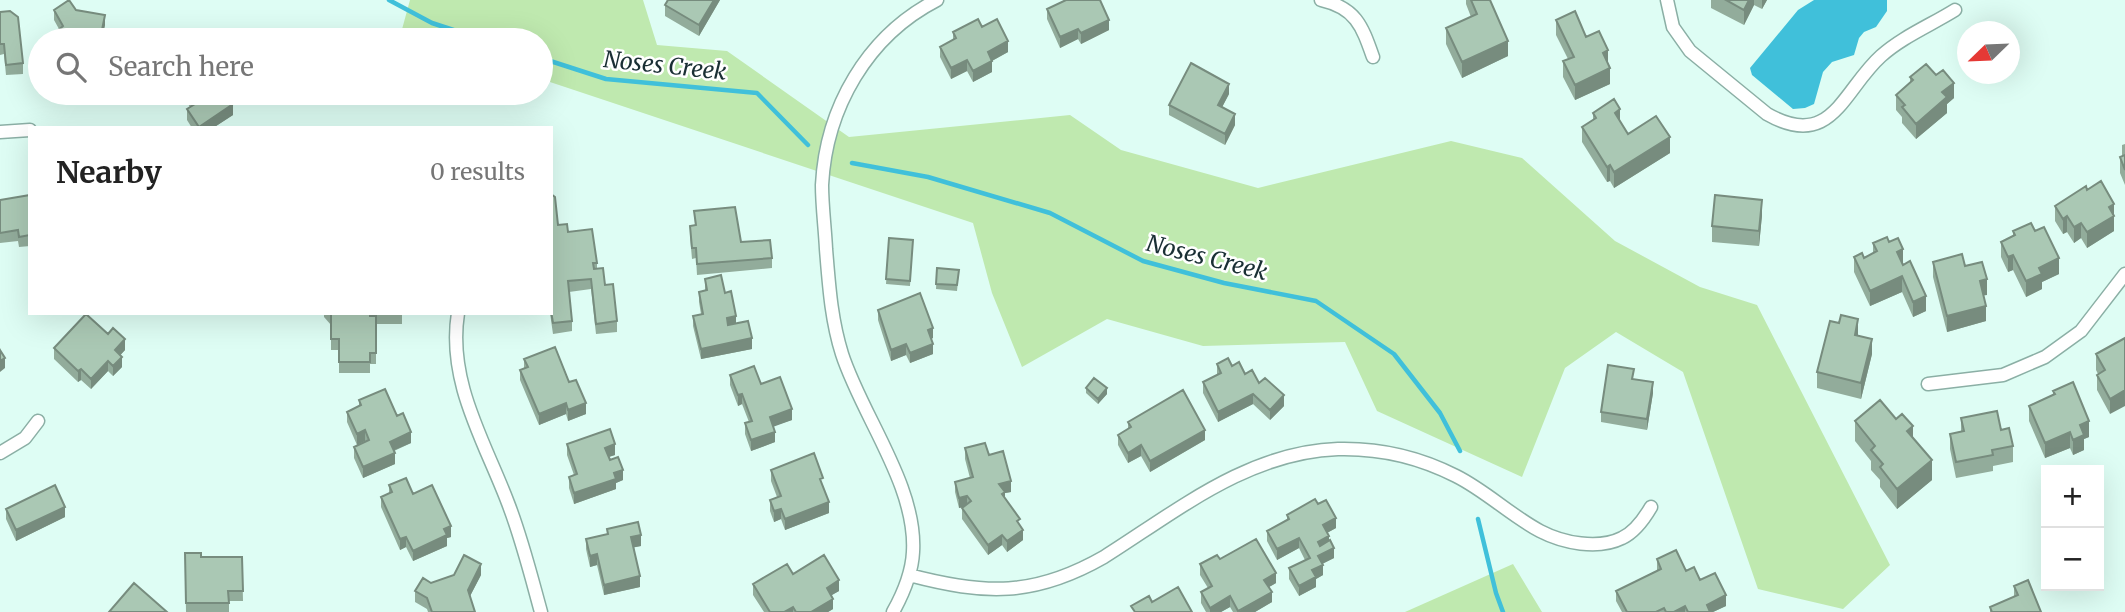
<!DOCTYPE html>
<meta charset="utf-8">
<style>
:root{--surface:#fff;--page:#f2f2f2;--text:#222;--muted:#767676;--line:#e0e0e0}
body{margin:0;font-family:Merriweather,serif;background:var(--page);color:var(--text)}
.controls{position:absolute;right:21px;bottom:21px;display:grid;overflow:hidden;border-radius:0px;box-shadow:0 7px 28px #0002}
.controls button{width:63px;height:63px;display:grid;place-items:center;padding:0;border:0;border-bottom:2px solid var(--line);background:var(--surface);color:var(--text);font:35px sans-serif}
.compass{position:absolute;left:1957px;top:21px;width:63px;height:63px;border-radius:50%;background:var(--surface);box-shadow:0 7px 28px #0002;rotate:247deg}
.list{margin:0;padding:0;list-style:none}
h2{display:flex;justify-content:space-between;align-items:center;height:91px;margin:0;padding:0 28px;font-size:30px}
h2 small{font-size:23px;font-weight:400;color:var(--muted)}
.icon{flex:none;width:38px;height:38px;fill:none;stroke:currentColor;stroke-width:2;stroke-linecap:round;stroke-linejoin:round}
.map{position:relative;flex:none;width:2125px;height:612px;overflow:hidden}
.search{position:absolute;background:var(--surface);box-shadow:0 7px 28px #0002;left:28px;top:28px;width:525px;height:77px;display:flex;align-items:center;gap:18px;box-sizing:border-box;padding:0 24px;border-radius:38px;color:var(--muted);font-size:26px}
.panel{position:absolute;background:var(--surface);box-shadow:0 7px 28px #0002;left:28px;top:126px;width:525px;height:189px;border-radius:0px}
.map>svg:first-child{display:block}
.green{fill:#bfe9af}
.water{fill:#40c0da}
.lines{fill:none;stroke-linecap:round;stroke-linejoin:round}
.stream{stroke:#40c0da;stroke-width:4.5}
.minor-casing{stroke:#8bafa5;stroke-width:15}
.minor{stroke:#fff;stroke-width:12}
.wall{fill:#92ac9b}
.shaded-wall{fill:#778c7e}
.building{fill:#aac8b4;stroke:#778c7e;stroke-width:2}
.labels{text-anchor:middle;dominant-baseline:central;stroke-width:5;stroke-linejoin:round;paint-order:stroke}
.water-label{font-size:23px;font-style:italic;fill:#1a2f34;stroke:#fff}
</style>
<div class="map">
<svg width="2125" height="612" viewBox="0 0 2125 612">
<rect width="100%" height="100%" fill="#defdf4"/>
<path class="green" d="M410,0h233l14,45 70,6 122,86 221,-22 51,35 137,38 193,-47 71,17 93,83 85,46 57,18 133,260 -47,44 -85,-20 -75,-217 -67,-40 -51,36 -43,109 -145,-66 -32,-69 -142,4 -96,-27 -85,48 -30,-74 -19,-70 -432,-144v-39h-118l-22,-7z
M1513,564l29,48h-137z"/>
<path class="water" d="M1814,0h73v11l-11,16 -12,5 -5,6 -5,17 -22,7 -9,10 -9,32 -9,4 -12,1 -41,-34 -2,-7 48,-58z"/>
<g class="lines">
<path class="stream" d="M389,0l43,23 52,17
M541,58l65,21 151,14 51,52
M852,163l76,14 122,36 93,48 81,22 92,18 78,53 46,59 20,38
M1478,519l18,74 7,19"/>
<g class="minor-casing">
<path id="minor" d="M1321,0c35,8 41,26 52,57
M1667,0l6,27 17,24 77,63c65,37 76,-24 114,-58 21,-19 50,-31 74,-46
M0,132l30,-2
M458,313c-11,69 27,129 50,190 14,36 23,73 33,109
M1928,384l75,-9 42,-18 36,-26 44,-57
M0,453l25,-15 13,-17
M909,575c76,20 125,22 195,-18 73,-46 144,-105 234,-108 41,-1 81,8 118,27 30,15 54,39 84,55 23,12 58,19 82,7 13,-6 22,-19 29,-31
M893,612c10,-18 19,-39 20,-60 4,-66 -51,-136 -71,-198 -11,-35 -13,-69 -16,-105 -1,-21 -4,-43 -4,-64 4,-77 45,-149 115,-185"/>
</g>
<use href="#minor" class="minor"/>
</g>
<path class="wall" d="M666,0h54l-21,36 -34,-20v-11l3,-4z
M1466,0h24l18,56 -46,22 -16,-34v-16l25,-11 -5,-13z
M1711,0h56l-5,9 -8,-4 -10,20 -33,-17z
M1047,9l62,21 -28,14 -3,-5 -18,9 -13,-29z
M54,10h22l29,15 -3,15h-55l12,-11 -5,-9z
M0,12l23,51v11l-17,1 -2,-21 -4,1z
M1556,20l30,17 22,27 2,20 -35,16 -12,-23v-16l5,-2 -12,-24z
M953,32l55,20 -16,9v11l-19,10 -6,-11 -16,8 -11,-22v-10l13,-7z
M1910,77l44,21 -7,6v9l-31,26 -14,-16v-6l-6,-7v-15l14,-12z
M181,93h45l7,22 -20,13h-21l-5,-8v-11l3,-2z
M1229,94l-7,13 13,18 -10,20 -56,-30v-10z
M1593,113l27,8 8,13 42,19 -56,35 -4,-7 -3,1 -25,-40v-15l11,-7z
M2125,144v41l-5,-12v-16l2,-1v-11z
M2087,190l27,14v27l-27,17 -6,-10 -7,5 -7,-11 -4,2 -8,-13v-15z
M30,195v51l-11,1 -1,-6 -18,2v-43z
M694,211l47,31 31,16v10l-75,7 -1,-17 -4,1 -2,-23v-10l5,-1z
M1762,215l-3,31 -47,-4v-16z
M558,225l10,7 29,31v5l8,17 12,36v11l-21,2 -5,-45 -22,3 3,29v10l-19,3 -3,-21h1z
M2013,231l46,43 -17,8v7l-16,8 -13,-27 -5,2 -7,-15v-15l12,-6z
M889,238l24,2 -3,46 -24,-2z
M1873,243l30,21 23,47 -13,6 -11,-25 -32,14 -16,-34v-15l10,1 9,-5z
M1933,262l32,4 22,29h-3l2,26 -39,11 -14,-55z
M937,268l22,2 -2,21 -21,-2z
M705,279l20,14 11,31 16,25 -51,10 -8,-33v-10l8,-2 -2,-12v-10l6,-2z
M878,310l55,28 -2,1 2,15 -23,9 -4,-8 -15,6 -13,-41z
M324,313h78v11h-25l-1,-7v47h-6v9h-31v-23h-8v-25l-7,-8z
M1858,335l14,19 -11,45 -44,-11v-16z
M2125,338l-15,76 -13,-24v-15l1,-1 -2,-4v-16z
M54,348l71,2 -5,5 2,12 -9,9 -5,-5 -17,18 -10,-9 -3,2 -24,-23z
M524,359l45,23 17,32 -18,7 -2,-7 -27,11 -19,-45v-10l4,-2z
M1217,364l15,2 27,17 25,23 -14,14 -17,-16 -35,18 -15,-29v-11l14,-7z
M730,375l31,9 31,36 -19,6 2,16 -24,9 -6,-17v-11l4,-1 -7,-18 -4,2 -8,-21z
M1634,379l19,14 -6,37 -46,-8v-10z
M1086,388l21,6 -9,10 -12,-11z
M2053,391l36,46 -5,2v11l-11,5 -3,-7 -25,10 -16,-37v-15l24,-11z
M359,400l38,16 14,27 -17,8 1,13 -32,14 -9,-20v-11l11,-5v-1l-8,4 -10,-23v-10l12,-6z
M1961,418l40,12 12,16v16l-20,4v5l-37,7 -6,-29v-15l11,-3z
M1896,419l17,18 19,43 -35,29 -17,-22v-7l-9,-10v-9l-16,-20v-20z
M1128,422l77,18 -55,32 -9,-16 -13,7 -10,-18v-10l10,-6z
M567,444l48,11 -6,2 14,23 -7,3v6l-42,15 -5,-16v-11l5,-2 -7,-20z
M965,448l24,7 22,37 -6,1v5l15,28 3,14 -16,12 -5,-7 -14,10 -26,-36v-11l1,-1 -4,1 -4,-16v-10l15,-4 -5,-19z
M771,470l52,18 6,25 -44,17 -4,-11 -7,3 -4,-11v-11l7,-3 -6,-16z
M389,485l24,9 38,43 -4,1v8l-34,15 -7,-14 -6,3 -19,-43v-10l8,-4z
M1318,504l18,24 -9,5 7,25 -12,6 1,11 -7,4v8l-17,9 -10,-17v-11l16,-8 -6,-12 -22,12 -10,-19v-10l20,-11v-5z
M6,509l59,8 -49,24 -10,-22z
M607,529l34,17 -7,1 6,40 -36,8 -7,-30 -7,2 -4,-18v-10l21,-5z
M185,553l16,4h41l1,44h-14v11h-43z
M1220,559l56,24 -7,4 3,15 -17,10h-22l-3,-5 -9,5h-15l-5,-9v-11l7,-4 -8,-13v-11z
M1657,559l29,12 14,9 26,26 -13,6h-91l-6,-11v-10l41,-20z
M793,574l46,17 -8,4 2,14 -5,3h-64l-11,-17v-11z
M481,575l-11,21 5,16h-47l-1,-3 -12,-7v-11l16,-8z
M2014,586l27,26h-51v-5l24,-10z"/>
<path class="shaded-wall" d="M714,0h6l-21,36v-11z
M1749,0h5v5l-10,20v-15z
M1762,0h5l-5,9z
M105,15v10l-4,15v-5z
M1109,20v10l-28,14v-11z
M1078,29v10l-18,9v-11z
M90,34v6h-7z
M1008,41v11l-20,11v-11z
M1508,41v15l-46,22v-16z
M1608,50v16l-5,-13z
M967,60v11l-16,8v-11z
M992,61v11l-19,10v-11z
M1610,68v16l-35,16v-15z
M1954,83v15l-7,6v9l-31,26v-15l26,-32z
M1229,84v10l-11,21v-10z
M233,104v11l-20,13h-14z
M1620,109v16l-5,-12z
M1235,114v11l-10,20v-11z
M1670,137v16l-56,35v-16z
M1610,165v16l-3,1v-15z
M1762,200v15l-3,31v-15z
M2114,204v27l-27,17v-16l22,-25z
M2067,216v16l-4,2v-15z
M2081,223v15l-7,5v-16z
M1903,249v16l-6,-13z
M2013,255v15l-5,2v-15z
M2059,258v16l-17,8v7l-16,8v-16l13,-13z
M1902,276v16l-32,14v-15z
M1987,279v16l-7,1v-15z
M1926,296v15l-13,6v-15z
M1986,306v15l-39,11v-16z
M736,316v10l-9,2v-10z
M1858,319v16h-3z
M933,328v10l-5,2v-10z
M752,338v11l-51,10v-10z
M125,339v11l-10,11v-11z
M1872,339v15l-11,45v-16z
M906,344v11l-15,6v-11z
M933,344v10l-23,9v-10z
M122,357v10l-9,9v-10z
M5,358v10l-5,4v-11z
M108,361v10l-17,18v-10z
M81,369v11l-3,2v-11z
M1653,382v11l-6,37v-11z
M1107,388v6l-9,10v-5z
M2125,390v16l-15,8v-15z
M742,394v10l-4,2v-11z
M1253,394v10l-35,18v-10z
M1284,395v11l-14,14v-10z
M566,403v11l-27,11v-11z
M586,403v11l-18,7v-11z
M792,409v11l-22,8v-11z
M2089,421v16l-5,2v11l-11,5v-15l7,-15z
M1913,426v20l-6,-15z
M365,430v11l-8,4v-11z
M1205,430v10l-55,32v-11z
M411,432v11l-21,9v-10z
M775,432v10l-24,9v-11z
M2070,432v16l-25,10v-15z
M615,444v11l-10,3v-10z
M1141,445v11l-13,7v-10z
M395,453v11l-32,14v-11z
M1932,460v20l-35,29v-20z
M623,470v10l-7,3v6l-42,15v-11l40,-20z
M1011,481v11l-6,1v10l-6,-19z
M967,496v10l-8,2v-10z
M829,502v11l-44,17v-11z
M65,507v10l-49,24v-11z
M781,509v10l-7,3v-11z
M1336,518v10l-13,7v-10z
M451,526v11l-4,1v8l-34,15v-10l31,-22z
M1023,530v10l-16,12v-11z
M641,535v11l-10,2v-11z
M1002,535v10l-14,10v-10z
M1329,536v10l-11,6v-10z
M406,537v10l-6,3v-11z
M1299,538v10l-22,12v-11z
M1334,548v10l-16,8v-10z
M597,554v11l-7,2v-11z
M481,564v11l-13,25v-10z
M1323,565v10l-7,4v8l-17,9v-10l13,-16z
M1276,573v10l-12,7v-10z
M640,576v11l-36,8v-10z
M839,580v11l-12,7v-10z
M1272,592v10l-17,10h-17z
M1726,595v11l-13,6h-6v-7z
M1230,596v11l-9,5h-11v-4z
M833,599v10l-5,3h-17z
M1685,606v6h-11z
M793,607v5h-9z"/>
<path class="building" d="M69,0l7,10 29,5 -4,20 -11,-1 -7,6h-36l16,-14 -9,-16z
M668,0h46l-15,25 -34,-20z
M1066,0h34l9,20 -28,13 -3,-4 -18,8 -13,-28z
M1471,0h19l18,41 -46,21 -16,-34 31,-14z
M1726,0h23l-5,10z
M10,11l8,6 5,46 -17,2 -2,-21h-4v-32z
M1575,11l11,26 13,-6 9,19 -5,3 7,15 -35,17 -12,-24 11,-4 -18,-37z
M978,19l4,8 15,-8 11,22 -20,11 4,9 -19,10 -6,-11 -16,8 -11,-21 16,-9 -3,-6z
M1191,63l38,21 -11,21 17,9 -10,20 -56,-29z
M1926,64l10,11 7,-5 11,13 -12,9 5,5 -31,27 -14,-17 3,-2 -9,-10 17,-15 -3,-3z
M188,93h38l7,11 -34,23 -12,-18 8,-5z
M1614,99l6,10 -5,4 13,21 28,-18 14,21 -56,35 -4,-7 -3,2 -25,-40 14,-9 -3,-5z
M2125,155v15l-5,-13z
M2101,181l13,23 -5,3 5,9 -27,16 -6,-9 -7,4 -7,-11 -4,3 -8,-13 31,-20 1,4z
M551,194l4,3 3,28 9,-1 1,8 24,-3 5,34h-4l1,6 9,-1 2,17 8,-1 4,37 -21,3 -5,-45 -23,2 4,40 -19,2 -2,-12z
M30,195v40l-11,2 -1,-7 -18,3v-33z
M1715,195l47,5 -3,31 -47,-5z
M735,207l6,35 29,-2 2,18 -75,6 -1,-16h-4l-2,-22 6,-1 -2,-14z
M2031,223l4,8 9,-4 15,31 -20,10 3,6 -16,7 -13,-26 -5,2 -7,-15 14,-7 -2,-4z
M1887,237l2,5 9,-4 5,11 -6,3 6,13 7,-4 16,35 -13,6 -11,-26 -32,15 -16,-34 8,-4 2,5 13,-7 -4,-8z
M889,238l24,2 -3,41 -24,-2z
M1962,254l3,12 17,-4 5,17 -7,2 6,25 -39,10 -14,-54z
M937,268l22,2 -2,15 -21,-1z
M721,275l4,18 6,-2 5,25 -9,2 1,7 20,-4 4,17 -51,11 -8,-33 10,-2 -4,-22 8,-2 -2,-11z
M920,293l13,35 -5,2 5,14 -23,9 -4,-9 -15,6 -13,-40z
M330,313h40v3h6v37h-6v9h-31v-23h-8v-25z
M86,314l22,20 5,-6 12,11 -10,11 7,7 -9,9 -5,-5 -17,18 -10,-10 -3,2 -24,-23z
M1841,315l17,4 -3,16 17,4 -11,44 -44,-11 13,-51 9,2z
M2125,338v52l-15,9 -13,-24 8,-5 -9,-16z
M555,347l14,35 7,-2 10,23 -18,7 -2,-7 -27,11 -19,-44 8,-3 -4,-8z
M0,350l5,8 -5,3z
M1228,358l4,8 7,-4 6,12 7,-4 7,13 6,-5 19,17 -14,15 -17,-16 -35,18 -15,-30 18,-9 -4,-9z
M1608,365l26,4 -2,10 21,3 -6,37 -46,-7z
M754,366l7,18 19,-7 12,32 -22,8 5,15 -24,8 -6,-17 7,-2 -10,-27 -4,1 -8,-20z
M1094,378l13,10 -9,11 -12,-11z
M2073,382l16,39 -9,4 4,10 -11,5 -3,-8 -25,11 -16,-37 26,-12 -2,-3z
M385,389l12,27 6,-3 8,19 -21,10 5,11 -32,14 -9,-20 15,-7 -4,-10 -8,4 -10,-22 14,-7 -2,-5z
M1183,390l22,40 -55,31 -9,-16 -13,8 -10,-18 13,-8 -3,-5z
M1880,400l16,19 6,-5 11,12 -6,5 25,29 -35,29 -17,-22 3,-3 -12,-14 4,-4 -20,-25z
M1997,411l4,19 8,-2 4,18 -21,4 1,5 -37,7 -6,-28 14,-3 -3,-13z
M610,429l5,15 -10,4 5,12 8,-3 5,13 -9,3 2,6 -42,14 -5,-16 8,-3 -10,-30z
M985,443l4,12 14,-4 8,30 -12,3 6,8 -3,2 18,25 -3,2 6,9 -16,11 -5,-6 -14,10 -26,-37 9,-7 -4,-5 -8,2 -4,-16 18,-5 -8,-29z
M814,453l9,25 -3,1 9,23 -44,17 -4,-10 -7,2 -4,-11 11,-4 -10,-26z
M406,478l7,16 19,-9 19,41 -7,3 3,6 -34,16 -7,-14 -6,2 -19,-42 11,-5 -3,-7z
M55,485l10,22 -49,23 -10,-21z
M1315,499l3,5 8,-4 10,18 -13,7 6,11 -11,6 2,4 10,-6 4,8 -16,8 5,9 -11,5 4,7 -17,9 -10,-18 21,-10 -11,-20 -22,11 -10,-18 22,-12 -2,-4z
M638,522l3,13 -10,2 9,39 -36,9 -7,-31 -7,2 -4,-17 22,-5 -1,-5z
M1256,539l20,34 -12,7 8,12 -34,19 -8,-15 -20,12 -9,-16 11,-6 -12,-22 17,-9 3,4z
M1676,550l10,21 8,-4 6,13 15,-7 11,22 -19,10 3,7h-22l-3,-6 -11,6h-8l-2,-4 -8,4h-29l-11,-21 45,-22 -4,-10z
M185,553h16v4h41l1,34h-15l1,12h-43z
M464,555l17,9 -13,26 7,22h-43l-5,-14 -12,-7 8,-13 8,5 23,-8z
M824,555l15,25 -12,8 6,11 -22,13h-15l-3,-5 -9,5h-14l-17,-28 34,-20 6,10z
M2028,580l13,32h-49l-2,-5 28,-12 -4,-9z
M134,583l33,29h-58z
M1178,587l14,25h-57l-4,-6 18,-10 3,6z"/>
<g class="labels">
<g class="water-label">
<text transform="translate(665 65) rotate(6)">Noses Creek</text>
<text transform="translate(1207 257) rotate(14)">Noses Creek</text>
</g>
</g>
</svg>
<div class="controls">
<button>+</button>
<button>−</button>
</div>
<svg class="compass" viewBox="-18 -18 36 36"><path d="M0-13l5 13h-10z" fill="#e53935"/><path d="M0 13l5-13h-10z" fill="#767676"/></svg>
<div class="search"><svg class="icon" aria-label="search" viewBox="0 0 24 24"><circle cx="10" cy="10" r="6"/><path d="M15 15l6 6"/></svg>Search here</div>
<section class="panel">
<h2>Nearby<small>0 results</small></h2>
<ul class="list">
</ul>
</section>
</div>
